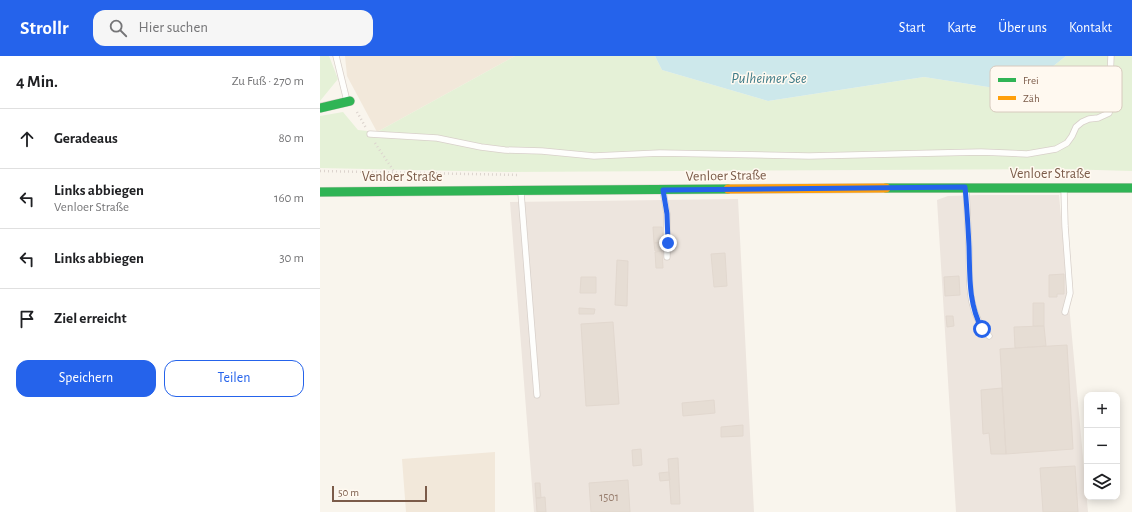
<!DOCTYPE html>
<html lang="de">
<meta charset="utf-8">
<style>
:root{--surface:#fff;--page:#f6f6f6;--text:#202124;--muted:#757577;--line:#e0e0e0;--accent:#2563eb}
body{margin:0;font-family:"Alegreya Sans",sans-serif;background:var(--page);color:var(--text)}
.controls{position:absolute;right:12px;bottom:12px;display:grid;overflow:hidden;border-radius:8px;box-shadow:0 2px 10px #0003}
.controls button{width:36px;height:36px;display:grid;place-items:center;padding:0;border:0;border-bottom:1px solid var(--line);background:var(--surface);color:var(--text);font:20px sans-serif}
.scale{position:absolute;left:12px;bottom:10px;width:95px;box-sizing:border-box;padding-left:4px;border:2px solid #7b5b49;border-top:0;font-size:11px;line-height:14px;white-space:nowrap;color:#7b5b49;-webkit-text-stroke:3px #fff9f0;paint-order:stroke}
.stop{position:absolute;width:12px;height:12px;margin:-9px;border:3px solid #2563eb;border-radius:50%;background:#fff}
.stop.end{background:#2563eb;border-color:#fff;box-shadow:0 1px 4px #0008}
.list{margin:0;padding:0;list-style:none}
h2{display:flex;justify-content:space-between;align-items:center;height:52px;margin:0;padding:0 16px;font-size:17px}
h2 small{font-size:13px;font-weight:400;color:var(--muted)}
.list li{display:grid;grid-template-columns:26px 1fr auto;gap:12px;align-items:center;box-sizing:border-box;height:60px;padding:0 16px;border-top:1px solid var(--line)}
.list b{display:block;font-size:15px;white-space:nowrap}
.list p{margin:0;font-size:13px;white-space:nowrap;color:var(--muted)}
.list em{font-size:13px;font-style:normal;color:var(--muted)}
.actions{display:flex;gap:8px;padding:12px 16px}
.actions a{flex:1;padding:9px 0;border:1px solid var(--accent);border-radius:12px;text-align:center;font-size:14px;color:var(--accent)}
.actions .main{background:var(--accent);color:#fff}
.icon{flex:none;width:22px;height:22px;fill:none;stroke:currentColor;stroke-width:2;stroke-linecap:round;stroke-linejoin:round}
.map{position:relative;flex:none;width:812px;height:456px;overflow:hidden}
header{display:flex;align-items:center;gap:24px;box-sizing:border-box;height:56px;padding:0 20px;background:var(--accent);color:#fff}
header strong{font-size:19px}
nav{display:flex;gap:22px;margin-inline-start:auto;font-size:14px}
.search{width:280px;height:36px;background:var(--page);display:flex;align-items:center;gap:10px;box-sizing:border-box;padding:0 14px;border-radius:12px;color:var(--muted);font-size:15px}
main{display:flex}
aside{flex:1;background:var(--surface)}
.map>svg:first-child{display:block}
.residential{fill:#f2e8da}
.industrial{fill:#ede5de}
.green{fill:#e5f1d7}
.water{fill:#cde8eb}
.building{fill:#e6ddd4;stroke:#e2d8cf}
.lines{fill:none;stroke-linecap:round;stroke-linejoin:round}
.lane-casing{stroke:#d8d0ca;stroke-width:7}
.fast-casing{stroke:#d9d0c9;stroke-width:10}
.slow-casing{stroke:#d9d0c9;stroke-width:10}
.path{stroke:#dcd4ce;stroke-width:2.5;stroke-dasharray:1 3;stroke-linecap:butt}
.lane{stroke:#fefefc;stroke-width:5.5}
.fast{stroke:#30b455;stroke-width:9}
.slow{stroke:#ff9f0a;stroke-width:9}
.route{stroke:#2563eb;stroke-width:5}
.labels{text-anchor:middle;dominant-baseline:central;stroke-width:3;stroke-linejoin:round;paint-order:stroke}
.number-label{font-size:12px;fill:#987e6e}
.street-label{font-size:14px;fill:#7b5b49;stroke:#fff9f0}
.water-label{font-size:15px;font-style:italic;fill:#3e7b88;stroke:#fff9f0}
.key{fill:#fff9f0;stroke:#d7cabe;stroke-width:1}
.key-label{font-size:11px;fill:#7b5b49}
</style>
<header>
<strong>Strollr</strong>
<div class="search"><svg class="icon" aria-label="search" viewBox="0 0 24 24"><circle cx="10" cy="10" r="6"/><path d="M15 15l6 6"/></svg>Hier suchen</div>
<nav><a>Start</a><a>Karte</a><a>Über uns</a><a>Kontakt</a></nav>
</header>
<main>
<aside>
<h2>4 Min.<small>Zu Fuß · 270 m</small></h2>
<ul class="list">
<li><svg class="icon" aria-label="ahead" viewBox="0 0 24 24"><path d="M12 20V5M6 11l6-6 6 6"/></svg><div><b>Geradeaus</b></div><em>80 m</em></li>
<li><svg class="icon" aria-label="left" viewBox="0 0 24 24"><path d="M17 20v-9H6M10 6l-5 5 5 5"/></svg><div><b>Links abbiegen</b><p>Venloer Straße</p></div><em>160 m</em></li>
<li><svg class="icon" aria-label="left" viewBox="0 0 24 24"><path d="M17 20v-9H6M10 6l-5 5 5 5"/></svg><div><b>Links abbiegen</b></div><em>30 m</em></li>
<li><svg class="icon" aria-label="arrive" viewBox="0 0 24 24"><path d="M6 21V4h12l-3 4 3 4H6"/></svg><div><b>Ziel erreicht</b></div></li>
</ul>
<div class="actions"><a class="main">Speichern</a><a>Teilen</a></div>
</aside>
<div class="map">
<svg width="812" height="456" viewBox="0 0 812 456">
<rect width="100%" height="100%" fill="#f9f5ed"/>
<path class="residential" d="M25,0h170l-138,76 -30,-56z
M175,396v60h-89l-4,-53z"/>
<path class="industrial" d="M659,139h80l29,317h-132l-19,-312 11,-4z
M418,143l16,313h-220l-24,-310z"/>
<path class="green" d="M0,0h9l9,23 -18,22z
M195,0h140l7,14 106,31 156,-24 77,12 41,-14 24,-19h66v115l-71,-2 -554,3 -187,-4v-52l23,-4 15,18 19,2z"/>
<path class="water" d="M335,0h411l-24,19 -41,14 -77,-12 -156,24 -106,-31z"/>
<path class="building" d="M333,171h9l1,15 -9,1z
M342,186v5h-1v4h-6l-1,-8z
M342,195l1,17h-7l-1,-16z
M405,197l2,33 -13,1 -3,-33z
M297,204l11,1 -1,45 -12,-1z
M744,218v20h-7v3h-8v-22z
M639,220l1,19 -15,1 -1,-19z
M261,221h15v16h-16z
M713,247h11v23h-11z
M259,252l16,1 -1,5h-15z
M626,260h7l1,10 -7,1z
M293,266l6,82 -33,2 -5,-82z
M724,270l2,20 -31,2 -1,-21z
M747,289l6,104 -67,5 -6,-105z
M682,332l4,66h-15l-2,-21 -6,1 -2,-44z
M394,344l1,13 -32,3 -1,-13z
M423,369v11l-22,1v-10z
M321,393l1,16 -9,1 -1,-16z
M358,402l2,46h-9l-3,-45z
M755,410l3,46h-35l-3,-44z
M349,416l1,8 -10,1 -1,-8z
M308,424l2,32h-39l-2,-29z
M215,427h5l1,15h-5z
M225,441l1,15h-9l-1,-14z"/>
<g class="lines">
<g class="lane-casing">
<path id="lane" d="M16,0l11,45
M50,78l67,4 44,9 24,3 37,1 52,5 66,-3 149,3 172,-4 46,2 29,-5 11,-6 5,-7 4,-9 6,-5 7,-3 9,-1 11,-5 1,-4 -1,-7 2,-46
M646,133c1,20 2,40 3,59 1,32 -3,63 20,88
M744,133l1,37 5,67 -5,19
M343,135l4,23v43
M201,137l16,202"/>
</g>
<g class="fast-casing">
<path id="fast" d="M0,52l30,-7
M566,132h246
M0,136l408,-3"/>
</g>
<g class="slow-casing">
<path id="slow" d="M408,133l158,-1"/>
</g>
<path class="path" d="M37,56l9,16
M55,87l20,30
M0,115l200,4"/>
<use href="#lane" class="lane"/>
<use href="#fast" class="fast"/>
<use href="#slow" class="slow"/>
</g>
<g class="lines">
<path class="route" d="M348,187l-1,-29 -4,-24 302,-3c2,20 3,40 4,59 1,29 -1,57 13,83"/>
</g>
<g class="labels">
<g class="number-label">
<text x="289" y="441">1501</text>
</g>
<g class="street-label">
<text x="730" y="118">Venloer Straße</text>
<text transform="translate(406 120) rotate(-1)">Venloer Straße</text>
<text x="82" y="121">Venloer Straße</text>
</g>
<g class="water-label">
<text x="449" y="22">Pulheimer See</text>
</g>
</g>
<rect x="670" y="10" width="132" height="46" rx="6" class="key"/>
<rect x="678" y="22" width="18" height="4" fill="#30b455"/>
<rect x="678" y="40" width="18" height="4" fill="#ff9f0a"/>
<g class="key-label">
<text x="703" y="28">Frei</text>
<text x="703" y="46">Zäh</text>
</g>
</svg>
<div class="controls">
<button>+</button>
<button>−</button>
<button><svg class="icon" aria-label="layers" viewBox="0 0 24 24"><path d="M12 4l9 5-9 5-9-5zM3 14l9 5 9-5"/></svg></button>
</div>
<div class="scale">50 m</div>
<div class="stop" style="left:662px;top:273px"></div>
<div class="stop end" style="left:348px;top:187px"></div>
</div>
</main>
